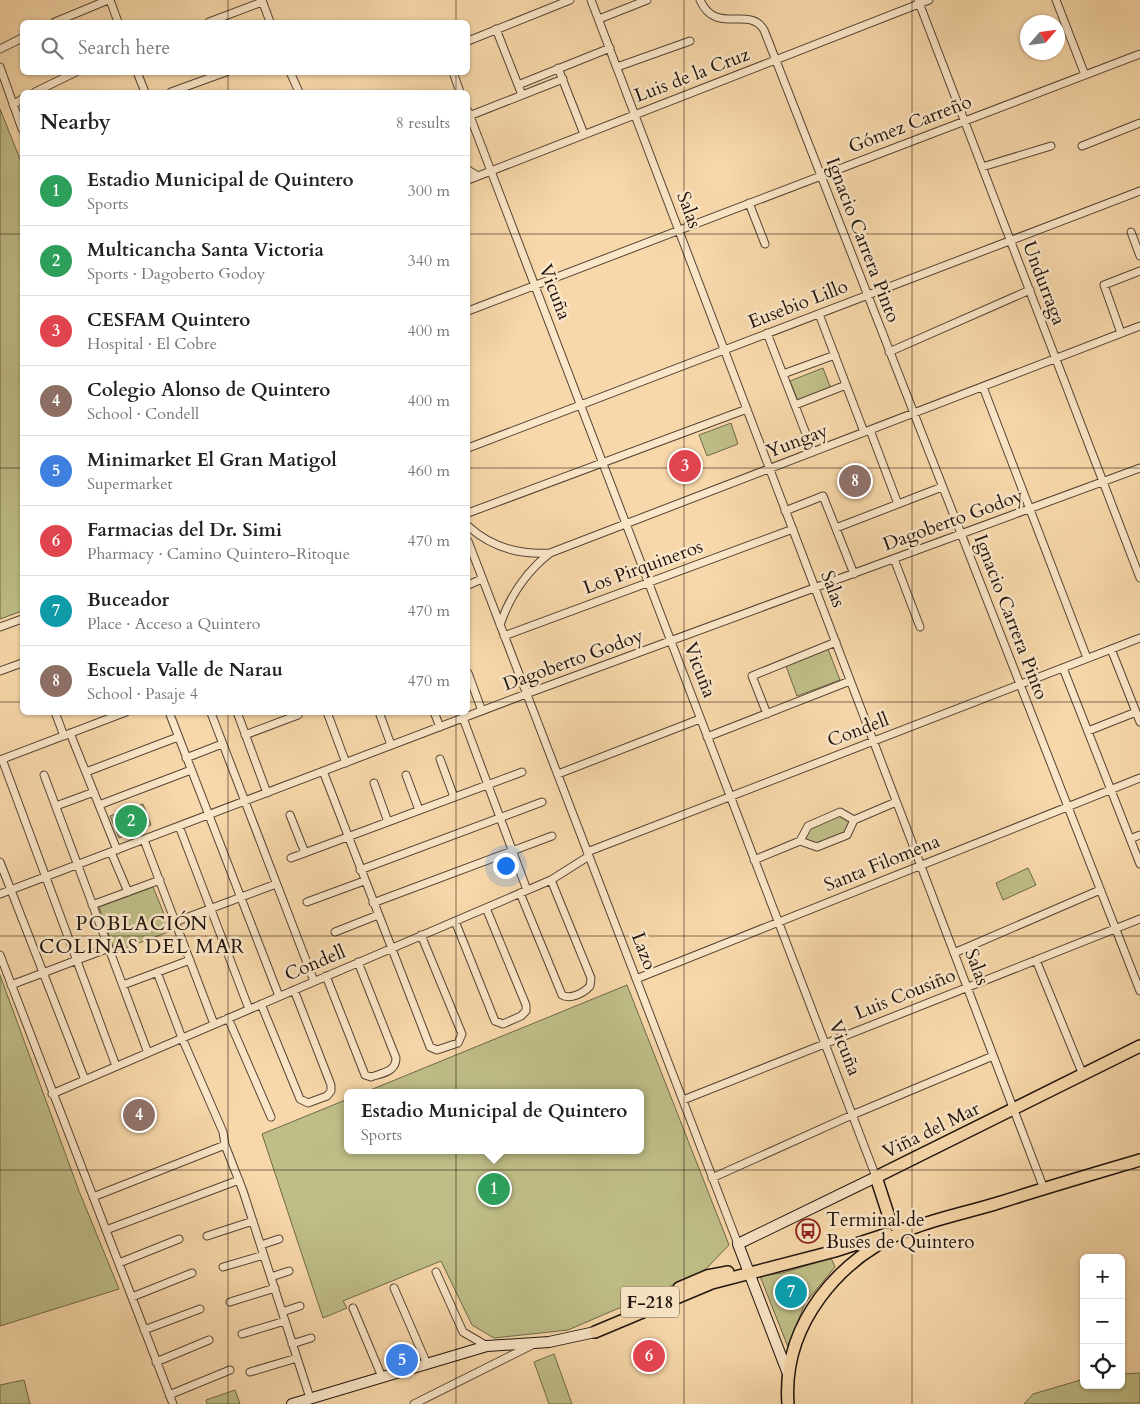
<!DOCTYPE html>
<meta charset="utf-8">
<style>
:root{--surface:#fff;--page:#f6f6f6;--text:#222;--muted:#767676;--line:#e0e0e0;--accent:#2563eb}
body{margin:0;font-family:Cardo,serif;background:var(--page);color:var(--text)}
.controls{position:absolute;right:15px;bottom:15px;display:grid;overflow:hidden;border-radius:8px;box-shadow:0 1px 4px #0004}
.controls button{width:45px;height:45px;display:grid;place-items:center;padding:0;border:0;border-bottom:1px solid var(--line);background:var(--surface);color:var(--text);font:25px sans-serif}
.compass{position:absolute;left:1020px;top:15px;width:45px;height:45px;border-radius:50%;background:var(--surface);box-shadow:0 1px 4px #0004;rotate:62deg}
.you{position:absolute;left:505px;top:865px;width:18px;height:18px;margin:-12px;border:4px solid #fff;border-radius:50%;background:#1a73e8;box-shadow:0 0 0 8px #1a73e833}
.badge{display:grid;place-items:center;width:32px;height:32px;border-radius:50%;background:var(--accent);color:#fff;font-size:16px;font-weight:700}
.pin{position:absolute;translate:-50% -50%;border:2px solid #fff;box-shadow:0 1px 5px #0006}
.popup{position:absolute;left:344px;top:1089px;width:300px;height:65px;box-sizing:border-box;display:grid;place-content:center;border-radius:8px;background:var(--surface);filter:drop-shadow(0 1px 4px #0005);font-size:16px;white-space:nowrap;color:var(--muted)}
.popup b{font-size:19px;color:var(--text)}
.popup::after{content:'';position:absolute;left:50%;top:100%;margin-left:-10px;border:10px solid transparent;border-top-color:var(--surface)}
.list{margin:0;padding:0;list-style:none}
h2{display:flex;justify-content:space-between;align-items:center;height:65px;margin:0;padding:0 20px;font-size:21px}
h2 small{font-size:16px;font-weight:400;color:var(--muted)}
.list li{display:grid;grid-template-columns:32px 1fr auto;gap:15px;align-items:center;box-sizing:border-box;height:70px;padding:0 20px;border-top:1px solid var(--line)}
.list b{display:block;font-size:19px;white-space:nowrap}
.list p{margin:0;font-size:16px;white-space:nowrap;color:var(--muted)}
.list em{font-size:16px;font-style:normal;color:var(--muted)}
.icon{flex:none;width:28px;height:28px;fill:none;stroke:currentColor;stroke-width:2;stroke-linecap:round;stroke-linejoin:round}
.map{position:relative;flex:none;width:1140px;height:1404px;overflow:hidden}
.search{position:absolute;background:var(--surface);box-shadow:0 1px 4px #0004;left:20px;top:20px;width:450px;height:55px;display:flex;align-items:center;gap:12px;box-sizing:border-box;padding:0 18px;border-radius:8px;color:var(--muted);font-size:19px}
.panel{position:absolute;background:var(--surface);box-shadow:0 1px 4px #0004;left:20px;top:90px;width:450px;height:625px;border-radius:8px}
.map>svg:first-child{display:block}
.green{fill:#bfbe87;stroke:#6e684a}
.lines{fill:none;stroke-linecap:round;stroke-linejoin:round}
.street-casing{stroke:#544434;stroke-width:9}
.secondary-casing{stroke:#1e130d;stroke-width:12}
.primary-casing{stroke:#1e130d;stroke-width:14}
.street{stroke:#fae6c8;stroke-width:7}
.secondary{stroke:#fae6c8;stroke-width:10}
.primary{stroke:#f8d8aa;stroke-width:11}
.grid{fill:none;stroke:#1e130d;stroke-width:1;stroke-opacity:0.55}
.labels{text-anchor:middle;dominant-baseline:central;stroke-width:5;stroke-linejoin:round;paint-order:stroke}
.shield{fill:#fae6c8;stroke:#605245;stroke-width:1}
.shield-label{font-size:18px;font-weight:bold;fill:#1e130d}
.street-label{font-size:19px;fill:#1e130d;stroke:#fae6c8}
.poi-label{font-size:19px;fill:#1e130d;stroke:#fae6c8;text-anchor:start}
.neighbourhood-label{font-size:20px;letter-spacing:1px;fill:#1e130d;stroke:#fae6c8}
</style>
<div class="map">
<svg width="1140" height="1404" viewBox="0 0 1140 1404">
<rect width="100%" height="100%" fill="#f8d8aa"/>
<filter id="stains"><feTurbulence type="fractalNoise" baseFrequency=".004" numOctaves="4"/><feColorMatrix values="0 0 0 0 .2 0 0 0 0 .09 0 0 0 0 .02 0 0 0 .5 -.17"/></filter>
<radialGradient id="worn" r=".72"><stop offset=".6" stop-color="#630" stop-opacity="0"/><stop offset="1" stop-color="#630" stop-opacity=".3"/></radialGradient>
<path class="green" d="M0,109l22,55v447l-22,8z
M823,368l8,21 -33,12 -8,-20z
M731,423l7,21 -31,12 -8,-21z
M828,649l12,31 -43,16 -11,-30z
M143,804l8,21 -32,13 -9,-22z
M839,815l11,7 -4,10 -30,13 -11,-4 6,-15z
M1028,868l8,17 -33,15 -7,-17z
M153,887l18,44 -56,21 -16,-45z
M0,975l79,216 40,98 -119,37z
M627,985l102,260 -26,27 -135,58 -74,8 -22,-13 -31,-64 -98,40 4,7 -24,10 -61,-184 86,-35v51h292v-57h-277z
M831,1258l4,9 -30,36 -17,44 -28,-71 22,-3z
M554,1354l18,50h-23l-15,-42z
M1140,1373v30l-116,1 9,-10 51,-15v6h37v-11z
M24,1380l6,24h-30v-19z
M235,1390l5,14h-33l-1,-4z"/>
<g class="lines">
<g class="street-casing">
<path id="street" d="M110,0l8,22
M262,0l8,22
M591,0l453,1189
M700,0c16,36 49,5 64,30l376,961
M918,0l222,578
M1056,0l29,75
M599,19l48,-19
M55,22l53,-22
M209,22l53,-20
M496,29l26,66
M468,41l102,-41
M0,49l22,-11
M0,67l22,62
M617,67l73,-26
M558,68l26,66
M137,72l8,20
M290,72l9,20
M453,72l7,20
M518,85l92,-37
M35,92l41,-20
M171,92l55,-20
M13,105l9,-6
M468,111l408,1066
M469,116l94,-37
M1082,146l58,-23
M982,167l69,-21
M468,170l10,6
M468,180l461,-180
M749,203l16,41
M1131,232l9,24
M468,311l672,-257
M819,314l45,118
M767,333l46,119
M1121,333l-17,-48 36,-14
M889,352l141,-62
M783,374l52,-19
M983,387l104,271
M795,405l51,-20
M870,430l28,74
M468,448l672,-257
M785,511l38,-15 31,78
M468,513l279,-104
M468,526c23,21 51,29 82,27l590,-227
M836,528l106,-41
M468,541l270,703
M894,559l26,68
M468,585l14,-6
M500,625c10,-30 26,-53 50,-72
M0,627l22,-8
M504,636l289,-107
M1111,649l29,73
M1063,668l77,196
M0,671l22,-8
M468,673l14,38
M55,712l9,24
M169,712l110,284
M237,712l30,81
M327,712l19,51
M379,712l12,33
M434,712l6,15
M211,713l103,268
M767,714l-15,-38 84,-34
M463,718l64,172
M1088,731l48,-19
M70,733l47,117
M245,735l53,-20
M707,737l143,-56
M186,758l36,-14
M2,759l114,307
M440,759l14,38
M0,760l126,-48
M323,771l107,276 7,3 21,-7 4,-9 -41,-99
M86,772l92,-35
M558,774l142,-55
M44,775l104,278
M406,775l13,35
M374,783l14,39
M99,805l92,-35
M56,806l38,-14
M290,815l15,38
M179,826l70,183
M1130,839l10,-4
M144,840l70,184
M800,841l17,6 30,-12 7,-15 42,-18
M111,852l17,40
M587,852l553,-214
M291,858l231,-86
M754,860l46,-19 8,-15 32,-14 14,8
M0,862l85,218
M360,870l182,-68
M520,893l42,102c8,5 22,-2 28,-9l1,-8 -40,-98
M0,894l526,-200 614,-226
M307,902l57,-21
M373,903l179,-67
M92,905l68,-25
M455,921l40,100 8,3 18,-8 5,-5v-6l-40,-97
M175,922l101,-38
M335,932l43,-17
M954,953l146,-63
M0,955l173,449
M1036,960l47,115
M157,972l25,66 41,94 2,13 18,46 67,207
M326,976l39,99 6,2c11,-4 25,-5 25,-19l-38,-96
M636,979l504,-201
M11,985l98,-37
M123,985l67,-25
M261,1004l39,95 8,4 19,-7 4,-5v-6l-37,-95
M228,1018l43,99
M52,1094l499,-214 38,-24
M683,1100l457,-181
M712,1178l140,-63 141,-59
M93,1197l132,-52
M106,1230l133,-50
M207,1236l46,-15
M261,1245l18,-6
M119,1263l60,-24
M223,1267l41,-12
M436,1272l27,60 24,14
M271,1277l18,-6
M394,1288l33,76
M132,1297l60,-24
M230,1302l45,-14
M353,1308l29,69
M282,1312l18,-6
M144,1330l56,-21
M242,1334l43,-13
M292,1344l19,-6
M156,1362l53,-22
M250,1372l47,-14
M169,1395l61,-25
M414,1404l120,-60"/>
</g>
<g class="secondary-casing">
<path id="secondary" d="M788,1374l-50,-130 138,-67
M292,1404l195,-58 62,-4 46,-10"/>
</g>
<g class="primary-casing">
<path id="primary" d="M910,1229h-10l-9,-6 -15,-46 264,-131
M679,1288l28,-12 21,-4
M595,1332l117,-49 123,-32 52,-17
M788,1404c-6,-79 51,-147 122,-175 28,-11 59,-17 88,-26 47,-15 95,-29 142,-43"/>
</g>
<use href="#street" class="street"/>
<use href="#secondary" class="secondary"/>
<use href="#primary" class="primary"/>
</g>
<path class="grid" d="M228,0v22M456,0v22M684,0v1404M912,0v1404M228,72v20M456,72v20M0,234h22M468,234h672M0,468h22M468,468h672M0,702h22M468,702h672M228,712v692M456,712v692M0,936h1140M0,1170h1140"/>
<defs>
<g id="bus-ring" transform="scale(1.25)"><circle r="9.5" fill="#fae6c8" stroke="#8f2418" stroke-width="1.5"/><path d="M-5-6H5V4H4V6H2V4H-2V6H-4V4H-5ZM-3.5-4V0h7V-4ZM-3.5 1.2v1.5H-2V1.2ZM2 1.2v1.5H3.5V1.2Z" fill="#8f2418"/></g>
</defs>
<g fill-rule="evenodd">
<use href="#bus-ring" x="808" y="1231"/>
</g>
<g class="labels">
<rect class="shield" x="621" y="1286.5" width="58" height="31" rx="4"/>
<g class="shield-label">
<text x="650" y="1302">F-218</text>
</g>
<g class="street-label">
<text transform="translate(692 75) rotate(-21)">Luis de la Cruz</text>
<text transform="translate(910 124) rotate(-21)">Gómez Carreño</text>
<text transform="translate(689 210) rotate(69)">Salas</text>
<text transform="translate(863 240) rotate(69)">Ignacio Carrera Pinto</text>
<text transform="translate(1044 283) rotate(69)">Undurraga</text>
<text transform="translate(555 292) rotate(69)">Vicuña</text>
<text transform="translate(798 304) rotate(-21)">Eusebio Lillo</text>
<text transform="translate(797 441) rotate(-21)">Yungay</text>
<text transform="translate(953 520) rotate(-20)">Dagoberto Godoy</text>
<text transform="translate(643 567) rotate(-20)">Los Pirquineros</text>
<text transform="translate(833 589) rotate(69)">Salas</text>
<text transform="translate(1011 617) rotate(69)">Ignacio Carrera Pinto</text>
<text transform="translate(573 660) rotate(-20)">Dagoberto Godoy</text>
<text transform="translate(700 670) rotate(69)">Vicuña</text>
<text transform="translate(858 730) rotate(-21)">Condell</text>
<text transform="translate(882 863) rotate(-22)">Santa Filomena</text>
<text transform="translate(644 951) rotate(69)">Lazo</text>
<text transform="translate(315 963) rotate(-23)">Condell</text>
<text transform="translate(977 967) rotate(69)">Salas</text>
<text transform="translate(905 994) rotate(-22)">Luis Cousiño</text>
<text transform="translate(845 1048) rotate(69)">Vicuña</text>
<text transform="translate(931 1130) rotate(-26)">Viña del Mar</text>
</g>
<g class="poi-label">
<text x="826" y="1220">Terminal de<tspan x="826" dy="22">Buses de Quintero</tspan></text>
</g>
<g class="neighbourhood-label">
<text x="142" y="923">POBLACIÓN<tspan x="142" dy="23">COLINAS DEL MAR</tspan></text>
</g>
</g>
<rect width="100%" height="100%" filter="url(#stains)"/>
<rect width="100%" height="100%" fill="url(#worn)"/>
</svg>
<div class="controls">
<button>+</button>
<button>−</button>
<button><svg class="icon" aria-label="locate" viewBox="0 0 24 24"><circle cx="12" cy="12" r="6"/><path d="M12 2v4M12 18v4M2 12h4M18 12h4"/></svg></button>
</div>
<svg class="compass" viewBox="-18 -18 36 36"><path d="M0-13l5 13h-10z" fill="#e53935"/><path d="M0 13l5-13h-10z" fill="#767676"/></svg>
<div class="you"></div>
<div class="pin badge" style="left:494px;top:1189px;background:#2e9e5b">1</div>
<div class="popup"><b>Estadio Municipal de Quintero</b>Sports</div>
<div class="pin badge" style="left:131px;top:821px;background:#2e9e5b">2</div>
<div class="pin badge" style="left:685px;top:466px;background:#e0444e">3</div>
<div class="pin badge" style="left:139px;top:1115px;background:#8d6e63">4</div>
<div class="pin badge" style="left:402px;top:1360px;background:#3f7fe0">5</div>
<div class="pin badge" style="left:649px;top:1356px;background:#e0444e">6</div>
<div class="pin badge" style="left:791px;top:1292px;background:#0f9aa8">7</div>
<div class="pin badge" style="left:855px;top:481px;background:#8d6e63">8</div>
<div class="search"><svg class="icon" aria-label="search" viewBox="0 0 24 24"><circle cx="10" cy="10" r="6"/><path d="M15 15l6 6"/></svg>Search here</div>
<section class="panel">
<h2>Nearby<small>8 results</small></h2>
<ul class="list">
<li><span class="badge" style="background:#2e9e5b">1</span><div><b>Estadio Municipal de Quintero</b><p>Sports</p></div><em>300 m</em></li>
<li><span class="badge" style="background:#2e9e5b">2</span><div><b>Multicancha Santa Victoria</b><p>Sports · Dagoberto Godoy</p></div><em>340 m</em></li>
<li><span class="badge" style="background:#e0444e">3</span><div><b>CESFAM Quintero</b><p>Hospital · El Cobre</p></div><em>400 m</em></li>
<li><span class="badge" style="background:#8d6e63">4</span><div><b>Colegio Alonso de Quintero</b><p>School · Condell</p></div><em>400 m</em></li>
<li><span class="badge" style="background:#3f7fe0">5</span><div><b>Minimarket El Gran Matigol</b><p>Supermarket</p></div><em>460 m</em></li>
<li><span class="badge" style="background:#e0444e">6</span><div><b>Farmacias del Dr. Simi</b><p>Pharmacy · Camino Quintero-Ritoque</p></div><em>470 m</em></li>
<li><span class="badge" style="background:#0f9aa8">7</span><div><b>Buceador</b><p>Place · Acceso a Quintero</p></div><em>470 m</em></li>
<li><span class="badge" style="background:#8d6e63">8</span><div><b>Escuela Valle de Narau</b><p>School · Pasaje 4</p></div><em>470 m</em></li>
</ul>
</section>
</div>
